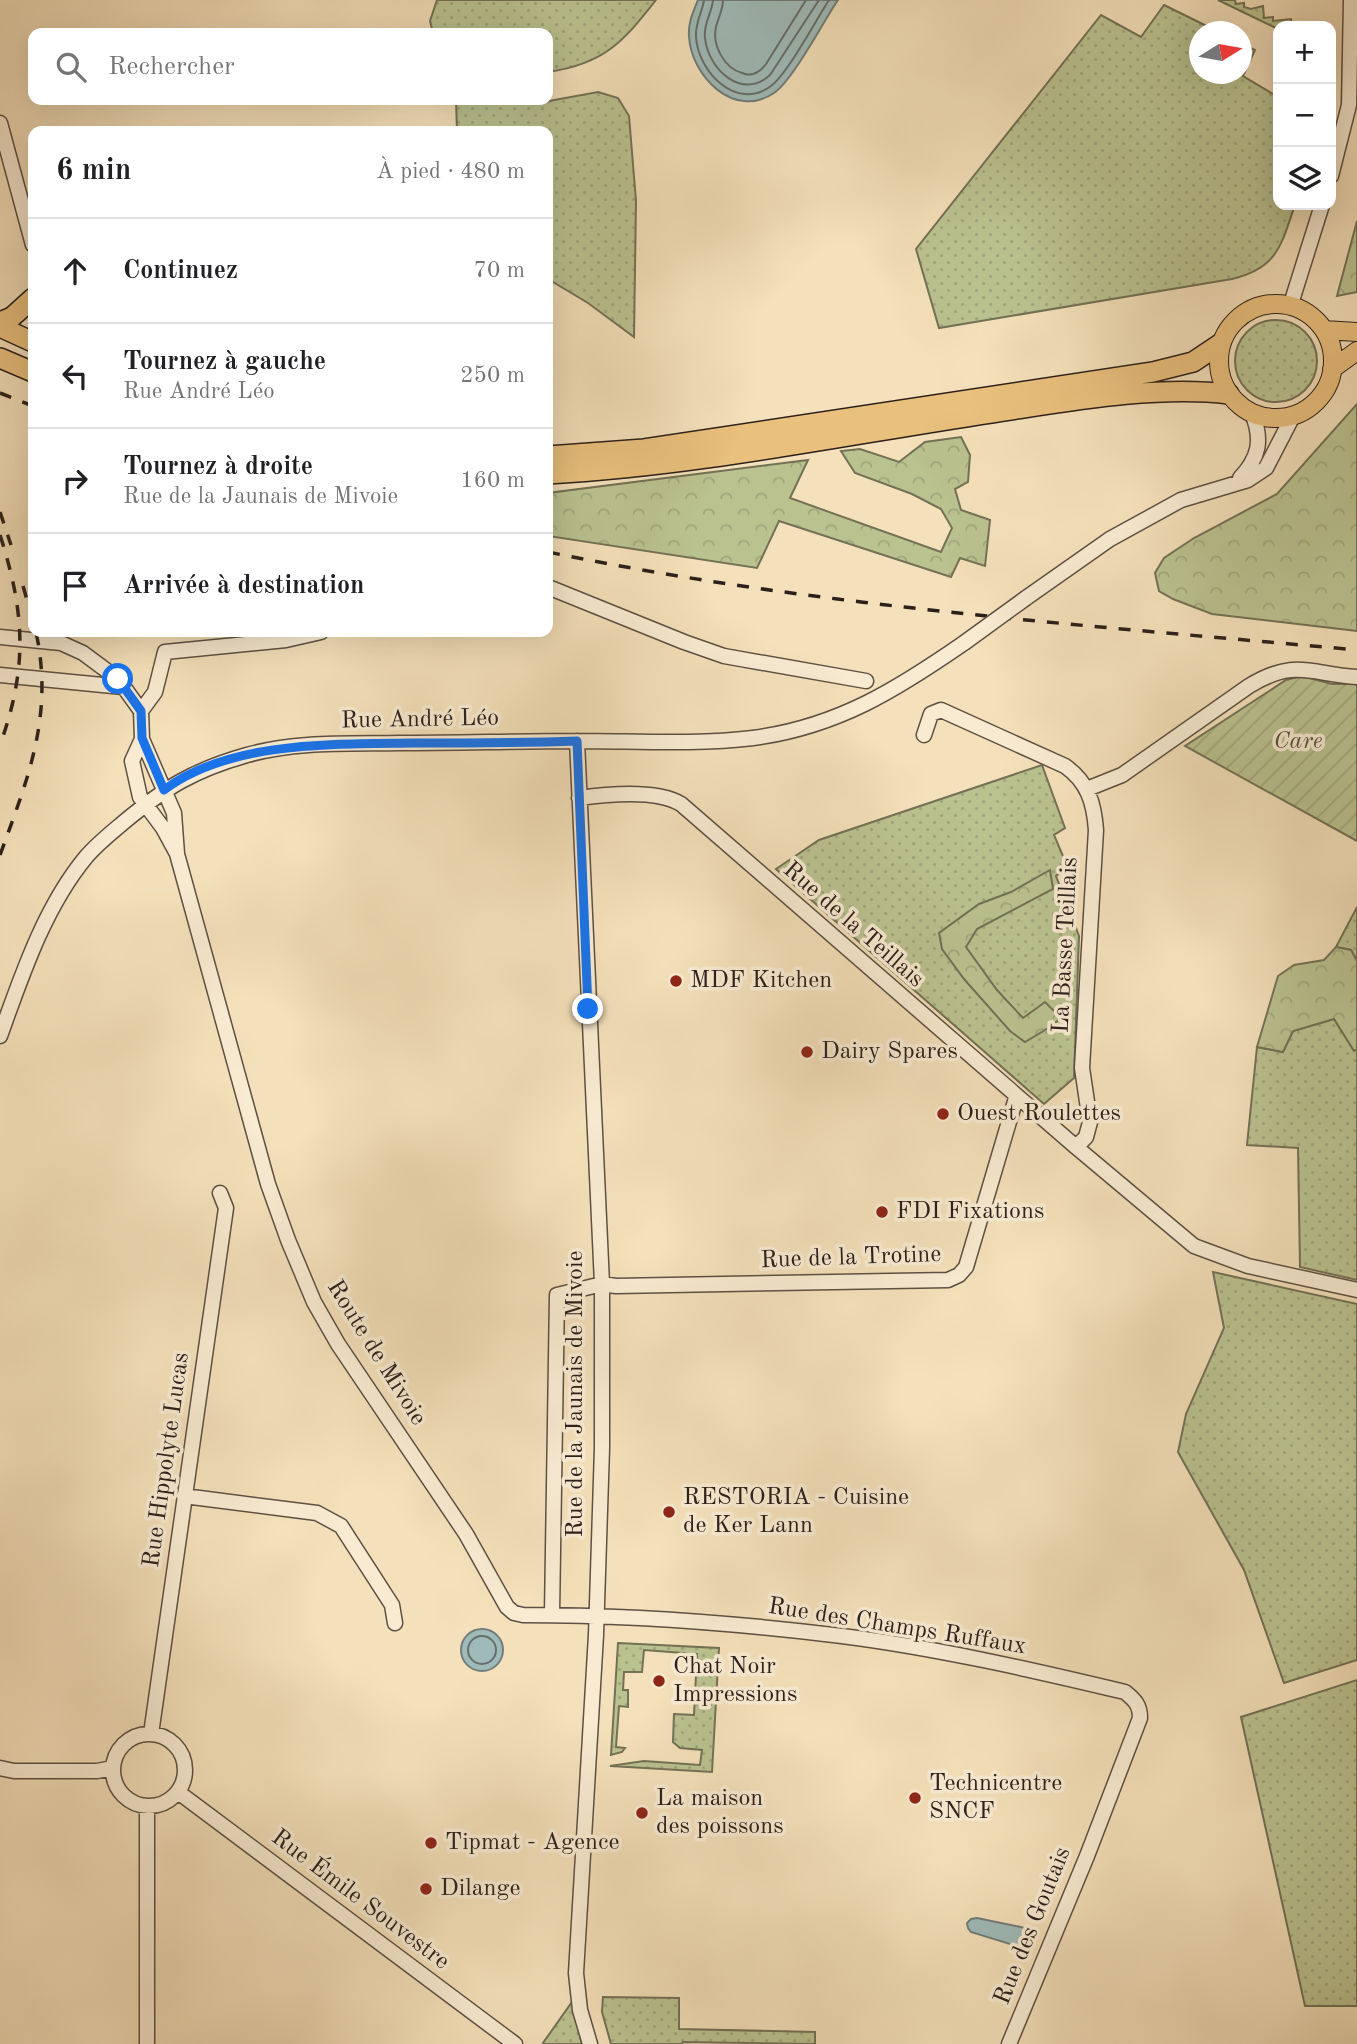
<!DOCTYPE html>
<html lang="fr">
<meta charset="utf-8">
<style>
:root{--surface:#fff;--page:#f6f6f6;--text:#202124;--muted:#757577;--line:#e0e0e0}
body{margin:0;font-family:"Old Standard TT",serif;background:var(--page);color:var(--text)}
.controls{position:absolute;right:21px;top:21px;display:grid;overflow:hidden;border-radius:14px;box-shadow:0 7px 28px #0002}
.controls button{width:63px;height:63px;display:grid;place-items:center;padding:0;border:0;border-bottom:2px solid var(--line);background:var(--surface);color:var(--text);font:35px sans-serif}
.compass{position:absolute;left:1189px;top:21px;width:63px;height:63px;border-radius:50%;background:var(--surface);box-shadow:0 7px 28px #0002;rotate:79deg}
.stop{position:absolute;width:21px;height:21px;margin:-16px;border:5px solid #1a73e8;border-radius:50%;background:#fff}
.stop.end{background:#1a73e8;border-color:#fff;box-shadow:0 2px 7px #0008}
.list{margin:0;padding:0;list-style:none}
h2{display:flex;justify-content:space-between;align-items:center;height:91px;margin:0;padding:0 28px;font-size:30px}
h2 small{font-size:23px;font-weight:400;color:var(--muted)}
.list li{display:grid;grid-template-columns:46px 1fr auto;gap:21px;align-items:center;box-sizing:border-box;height:105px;padding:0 28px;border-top:2px solid var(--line)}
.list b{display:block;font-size:26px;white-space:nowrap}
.list p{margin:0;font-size:23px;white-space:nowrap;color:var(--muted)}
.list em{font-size:23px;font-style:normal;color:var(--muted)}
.icon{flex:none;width:38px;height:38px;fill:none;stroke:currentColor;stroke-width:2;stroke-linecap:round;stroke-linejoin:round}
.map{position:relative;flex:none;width:1357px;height:2044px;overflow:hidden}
.search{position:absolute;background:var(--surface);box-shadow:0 7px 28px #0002;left:28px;top:28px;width:525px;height:77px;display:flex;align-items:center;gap:18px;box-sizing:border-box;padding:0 24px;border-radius:14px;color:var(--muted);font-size:26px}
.panel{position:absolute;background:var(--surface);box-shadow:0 7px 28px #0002;left:28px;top:126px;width:525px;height:511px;border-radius:14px}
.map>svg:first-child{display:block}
.grass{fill:url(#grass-dots);stroke:#737156;stroke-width:2}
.forest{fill:url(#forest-crowns);stroke:#737156;stroke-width:2}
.garden{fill:url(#garden-furrows);stroke:#737156;stroke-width:2}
.water{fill:#9fbbb9;stroke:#717d7a;stroke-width:2}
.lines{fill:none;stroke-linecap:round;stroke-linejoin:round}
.shore{stroke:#666e6a;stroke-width:2}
.minor-casing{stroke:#5e5043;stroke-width:17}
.major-casing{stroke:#2c201b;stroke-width:20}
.highway-casing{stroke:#2c201b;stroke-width:22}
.minor{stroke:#f8ebd2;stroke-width:14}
.major{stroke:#eac07d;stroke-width:18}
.highway{stroke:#eac07d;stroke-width:19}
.rail{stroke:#2c201b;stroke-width:3.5;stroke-dasharray:12 12;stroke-linecap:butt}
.minor-bridge-casing{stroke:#5e5043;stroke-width:17;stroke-linecap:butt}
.minor-bridge{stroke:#f8ebd2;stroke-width:14}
.route{stroke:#1a73e8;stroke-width:9}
.poi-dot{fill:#8f2418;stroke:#f8ebd2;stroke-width:2.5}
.labels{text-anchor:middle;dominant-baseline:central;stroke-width:7;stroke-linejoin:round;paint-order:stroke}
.street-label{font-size:24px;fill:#2c201b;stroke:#f8ebd2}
.park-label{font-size:24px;font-style:italic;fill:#57513e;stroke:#f8ebd2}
.poi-label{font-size:24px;fill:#2c201b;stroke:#f8ebd2;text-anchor:start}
</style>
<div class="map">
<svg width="1357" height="2044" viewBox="0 0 1357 2044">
<defs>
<pattern id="grass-dots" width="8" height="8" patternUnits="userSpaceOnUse" patternTransform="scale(1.75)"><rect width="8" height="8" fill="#bac290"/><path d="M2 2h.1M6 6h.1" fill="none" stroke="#a0a67c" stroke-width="1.8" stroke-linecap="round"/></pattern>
<pattern id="forest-crowns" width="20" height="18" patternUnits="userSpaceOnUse" patternTransform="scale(1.75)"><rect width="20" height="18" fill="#bac290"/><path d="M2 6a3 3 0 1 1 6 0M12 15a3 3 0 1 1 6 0" fill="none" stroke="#a0a67c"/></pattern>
<pattern id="garden-furrows" width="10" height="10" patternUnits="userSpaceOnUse" patternTransform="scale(1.75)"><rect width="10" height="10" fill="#bac290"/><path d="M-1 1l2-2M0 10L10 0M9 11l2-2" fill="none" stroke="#a0a67c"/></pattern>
</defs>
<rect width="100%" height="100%" fill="#f4e0ba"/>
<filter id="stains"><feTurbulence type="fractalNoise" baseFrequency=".00286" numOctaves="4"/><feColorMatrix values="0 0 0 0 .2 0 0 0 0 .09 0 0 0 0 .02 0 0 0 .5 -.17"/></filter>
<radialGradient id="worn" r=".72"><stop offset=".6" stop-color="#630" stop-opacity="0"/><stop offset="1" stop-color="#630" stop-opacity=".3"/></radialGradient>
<path class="grass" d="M437,0h219c-33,42 -52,64 -108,72v-39h-115l-3,-12z
M1218,0h17l1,4 8,-1v4l7,2 12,-3 1,12 9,-1v4l18,-2 1,7h-14v3z
M1164,5l53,26 -17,1v42h42v-30l13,6 -12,26 35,21v108h17c-14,40 -17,63 -63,74l-293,49 -23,-79 185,-234 40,22z
M598,92l20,6 11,18 7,85 -2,136 -46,-34 -40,-24v-148h-91l-1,-31 82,3z
M1235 361a41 41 0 1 1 82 0a41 41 0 1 1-82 0Z
M1042,765l23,63 -11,7 14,33 -12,8 23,60 -5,142 -30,26 -268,-235 43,-29z
M1357,907v54l-6,-11 -15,-3z
M1334,1019l20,31 3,-1v231l-57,-13 -2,-119 -51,-3 10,-98 26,5 10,-21z
M1213,1272l144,32v356l-73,23 -40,-113 -66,-118 8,-38 38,-86z
M618,1643l101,5 -7,124 -102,-6 34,-5 56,4 2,-15 -22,-2 -7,-6 1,-28 20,1 3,-61 -53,-4 -2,22h-18l-1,18h5v17l-9,-1 -3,41 9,1 -3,4 -11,3z
M1357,1680v326h-52l-64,-289z
M603,1997l76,1v31l136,3v12l-132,-2 -1,2h-71l-9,-32z
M572,2002l10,42h-38l-1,-1z"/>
<path class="forest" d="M1357,221v71l-20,4z
M1357,404v227l-145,-17 -39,-15 -14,-8 -4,-18 9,-15 30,-20 83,-44z
M961,437l9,18 -2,27 -13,7 6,21 29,10 -5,46 -25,-8 -9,19 -172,-56 -22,47 -209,-32v-43l260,-33 -18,38 151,54 11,-24 -11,-19 -29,-15 -57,-21 -14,-22 19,-2 39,13 26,-20z
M1050,870l3,19 -76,40 -11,18 31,43 26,28 22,-16 16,16 -11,9 -25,15 -15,-11 -46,-52 -22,-30 -3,-16 40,-29 32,-12z
M1336,947l15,3 6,11v88l-3,2 -20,-32 -41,12 -10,21 -26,-5 21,-71 16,-11 30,-5z"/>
<path class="garden" d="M1302,676l30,8h25v157l-172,-95 101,-66z"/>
<path class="water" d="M698,0h140c-15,22 -45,80 -64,93 -40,27 -83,-17 -85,-57 -1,-13 4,-24 9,-36z
M461 1650a21 21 0 1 1 42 0a21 21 0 1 1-42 0Z
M977,1918l53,11 3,4 -1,10 -9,5 -52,-16 -3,-4 -1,-5 4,-4z"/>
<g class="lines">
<path class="shore" d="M704,0c-2,13 -9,23 -8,37 2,34 40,75 75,49 17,-13 45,-66 58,-86
M713,0c-1,13 -10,24 -8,38 3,31 37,63 65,37l49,-75
M723,0c0,10 -5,18 -7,27 -4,18 8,41 26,46 10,4 18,-1 24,-9l40,-64
M468 1650a14 14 0 1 1 28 0a14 14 0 1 1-28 0Z"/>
<g class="minor-casing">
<path id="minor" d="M0,123l33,122
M1331,176l18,-71 2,-105
M1290,307l32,-102
M1240,478c19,-20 23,-38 12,-65
M548,587l136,55 40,14 142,25
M1026,598l84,-59 71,-39 67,-20 18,-12 28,-54
M0,637l61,6 22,10 35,26 23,32 1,28 -10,22 8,36 23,31 13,24
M0,675l123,12
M141,711l14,-19 10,-40 121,-12 35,-8
M924,735l7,-21 10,-4 124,56c23,16 29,37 31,64l-14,238 8,54 -4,15 -10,10 118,99 54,20 109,24
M142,739l32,74 3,41 91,330 20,56 26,62 24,42 128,190 41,73 7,6 9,2c106,0 213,8 319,21 94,12 191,34 283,56 10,8 15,13 15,26l-53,138 -78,188
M577,741l25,543v164l-6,187 -20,338 4,37 10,34
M1087,789l35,-14 127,-89c46,-28 61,-12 108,-9
M579,798c29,-4 77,-9 102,6l395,343
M0,1036c22,-61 44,-128 86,-179 11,-13 25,-24 38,-35 42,-35 70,-52 123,-67 49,-14 103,-11 153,-12 59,0 118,-2 177,-2 59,0 118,4 176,-3 84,-11 143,-48 211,-95
M184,1496l133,17 24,13 51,79 3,18
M552,1614l5,-319 45,-11 14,2 332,-6 11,-5 7,-8 50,-169
M151,1734l75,-526 -6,-15
M113 1770a36 36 0 1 1 72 0a36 36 0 1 1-72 0Z
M0,1768l14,3h83l16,-3
M178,1792l337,252
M147,1806v238"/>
</g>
<g class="major-casing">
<path id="major" d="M1219 361a57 57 0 1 1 114 0a57 57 0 1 1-114 0Z
M1324,330l33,2
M1332,369l25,-18"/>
</g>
<g class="highway-casing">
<path id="highway" d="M0,322l12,-5 21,-19
M0,327l33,15
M0,358l33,14
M548,456l96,-7 509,-77 40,-10 27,-18
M548,474c147,-8 297,-39 443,-61 74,-11 163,-28 238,-19"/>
</g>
<use href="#minor" class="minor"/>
<use href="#major" class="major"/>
<use href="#highway" class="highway"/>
<path class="rail" d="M0,393l33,13
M0,512l11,33
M0,535c25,78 28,132 0,210
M548,552c267,55 538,73 809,98
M23,586l10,35
M0,855c28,-77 54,-139 36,-223"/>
<g class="minor-bridge-casing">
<path id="minor-bridge" d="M964,643l62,-45"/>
</g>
<use href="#minor-bridge" class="minor-bridge"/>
</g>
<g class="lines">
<path class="route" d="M118,679l23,32 1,27 22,52c65,-49 170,-46 248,-47 55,0 110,0 165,-2l11,268"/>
</g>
<g class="poi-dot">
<circle cx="676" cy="981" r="7"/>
<circle cx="807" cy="1052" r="7"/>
<circle cx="943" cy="1114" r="7"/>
<circle cx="882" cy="1212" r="7"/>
<circle cx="669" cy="1512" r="7"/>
<circle cx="659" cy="1681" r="7"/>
<circle cx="915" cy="1798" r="7"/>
<circle cx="642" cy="1813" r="7"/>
<circle cx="431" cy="1843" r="7"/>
<circle cx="426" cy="1889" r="7"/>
</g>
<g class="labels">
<g class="street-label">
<text transform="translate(420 720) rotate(-1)">Rue André Léo</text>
<text transform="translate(853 925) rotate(41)">Rue de la Teillais</text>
<text transform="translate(1066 945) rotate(-87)">La Basse Teillais</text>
<text transform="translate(851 1258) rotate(-2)">Rue de la Trotine</text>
<text transform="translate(376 1353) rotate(58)">Route de Mivoie</text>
<text transform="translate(576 1394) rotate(-90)">Rue de la Jaunais de Mivoie</text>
<text transform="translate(167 1460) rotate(-82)">Rue Hippolyte Lucas</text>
<text transform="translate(897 1627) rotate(9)">Rue des Champs Ruffaux</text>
<text transform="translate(360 1900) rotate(37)">Rue Émile Souvestre</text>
<text transform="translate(1033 1926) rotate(-68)">Rue des Goutais</text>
</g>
<g class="park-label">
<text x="1298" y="742">Care</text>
</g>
<g class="poi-label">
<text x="690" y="981">MDF Kitchen</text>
<text x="821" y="1052">Dairy Spares</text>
<text x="957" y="1114">Ouest Roulettes</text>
<text x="896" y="1212">FDI Fixations</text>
<text x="683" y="1498">RESTORIA - Cuisine<tspan x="683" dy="28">de Ker Lann</tspan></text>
<text x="673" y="1667">Chat Noir<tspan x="673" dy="28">Impressions</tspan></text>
<text x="929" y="1784">Technicentre<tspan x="929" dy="28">SNCF</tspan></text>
<text x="656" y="1799">La maison<tspan x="656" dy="28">des poissons</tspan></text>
<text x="445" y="1843">Tipmat - Agence</text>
<text x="440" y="1889">Dilange</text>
</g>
</g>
<rect width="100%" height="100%" filter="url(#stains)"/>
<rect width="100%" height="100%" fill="url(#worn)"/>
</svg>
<div class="controls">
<button>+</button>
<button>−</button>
<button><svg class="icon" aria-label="layers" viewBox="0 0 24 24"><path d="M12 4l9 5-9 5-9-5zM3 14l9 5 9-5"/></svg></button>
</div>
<svg class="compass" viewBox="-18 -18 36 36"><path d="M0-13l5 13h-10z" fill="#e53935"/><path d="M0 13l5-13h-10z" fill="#757577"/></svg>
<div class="stop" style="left:118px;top:679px"></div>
<div class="stop end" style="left:588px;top:1009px"></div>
<div class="search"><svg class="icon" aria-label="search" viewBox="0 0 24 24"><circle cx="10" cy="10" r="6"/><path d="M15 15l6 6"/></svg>Rechercher</div>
<section class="panel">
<h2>6 min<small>À pied · 480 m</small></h2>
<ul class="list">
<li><svg class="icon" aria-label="ahead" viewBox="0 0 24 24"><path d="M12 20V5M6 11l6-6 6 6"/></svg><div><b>Continuez</b></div><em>70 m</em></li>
<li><svg class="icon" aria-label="left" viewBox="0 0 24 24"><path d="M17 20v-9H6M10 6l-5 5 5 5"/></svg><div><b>Tournez à gauche</b><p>Rue André Léo</p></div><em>250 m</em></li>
<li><svg class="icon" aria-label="right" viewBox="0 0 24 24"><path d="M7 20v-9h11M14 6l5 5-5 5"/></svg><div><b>Tournez à droite</b><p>Rue de la Jaunais de Mivoie</p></div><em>160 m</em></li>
<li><svg class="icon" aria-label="arrive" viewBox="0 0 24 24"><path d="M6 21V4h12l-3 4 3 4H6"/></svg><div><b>Arrivée à destination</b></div></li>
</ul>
</section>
</div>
